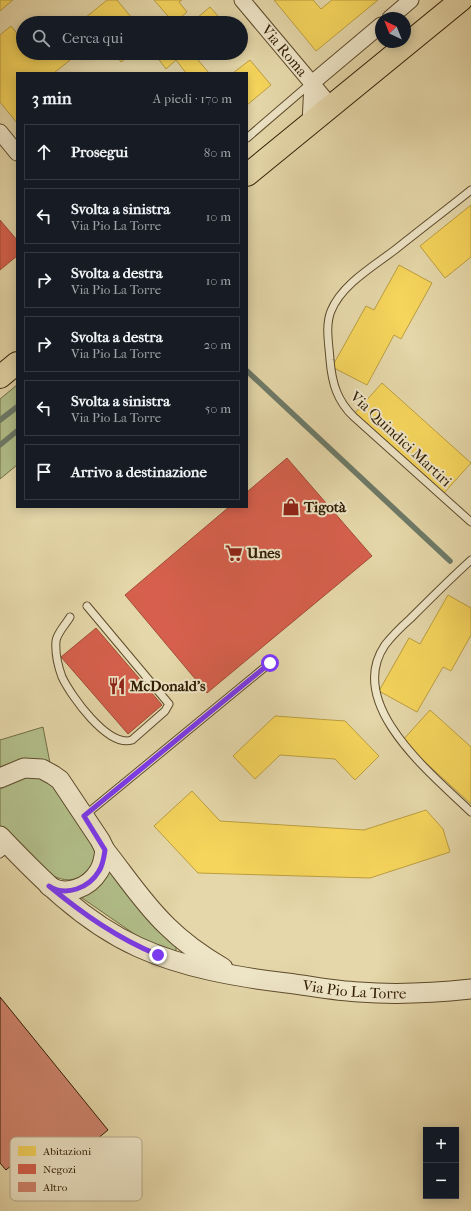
<!DOCTYPE html>
<html lang="it">
<meta charset="utf-8">
<style>
:root{--surface:#171b24;--page:#20242c;--text:#f1f3f6;--muted:#9ea1a6;--line:#363941}
body{margin:0;font-family:"IM FELL French Canon",serif;background:var(--page);color:var(--text)}
.controls{position:absolute;right:12px;bottom:12px;display:grid;overflow:hidden;border-radius:0px;box-shadow:0 2px 10px #0003}
.controls button{width:36px;height:36px;display:grid;place-items:center;padding:0;border:0;border-bottom:1px solid var(--line);background:var(--surface);color:var(--text);font:20px sans-serif}
.compass{position:absolute;left:375px;top:12px;width:36px;height:36px;border-radius:50%;background:var(--surface);box-shadow:0 2px 10px #0003;rotate:317deg}
.stop{position:absolute;width:12px;height:12px;margin:-9px;border:3px solid #7c3aed;border-radius:50%;background:#fff}
.stop.end{background:#7c3aed;border-color:#fff;box-shadow:0 1px 4px #0008}
.list{margin:0;padding:0;list-style:none}
h2{display:flex;justify-content:space-between;align-items:center;height:52px;margin:0;padding:0 16px;font-size:17px}
h2 small{font-size:13px;font-weight:400;color:var(--muted)}
.list li{display:grid;grid-template-columns:26px 1fr auto;gap:12px;align-items:center;box-sizing:border-box;height:56px;margin:0 8px 8px;padding:0 8px;border:1px solid var(--line);border-radius:0px}
.list b{display:block;font-size:15px;white-space:nowrap}
.list p{margin:0;font-size:13px;white-space:nowrap;color:var(--muted)}
.list em{font-size:13px;font-style:normal;color:var(--muted)}
.icon{flex:none;width:22px;height:22px;fill:none;stroke:currentColor;stroke-width:2;stroke-linecap:round;stroke-linejoin:round}
.map{position:relative;flex:none;width:471px;height:1211px;overflow:hidden}
.search{position:absolute;background:var(--surface);box-shadow:0 2px 10px #0003;left:16px;top:16px;width:232px;height:44px;display:flex;align-items:center;gap:10px;box-sizing:border-box;padding:0 14px;border-radius:22px;color:var(--muted);font-size:15px}
.panel{position:absolute;background:var(--surface);box-shadow:0 2px 10px #0003;left:16px;top:72px;width:232px;height:436px;border-radius:0px}
.map>svg:first-child{display:block}
.green{fill:#b2bf8a;stroke:#716e46}
.homes{fill:#f6d55c;stroke:#bb9e41}
.shops{fill:#d6604d;stroke:#a44c37}
.lines{fill:none;stroke-linecap:round;stroke-linejoin:round}
.stream{stroke:#6d7a68;stroke-width:5.5}
.building{fill:#cf846c;stroke:#301c03}
.service-casing{stroke:#5d4b2c;stroke-width:9}
.minor-casing{stroke:#5d4b2c;stroke-width:17}
.tertiary-casing{stroke:#5d4b2c;stroke-width:21}
.primary-casing{stroke:#301c03;stroke-width:24}
.service{stroke:#eee5c7;stroke-width:7}
.minor{stroke:#eee5c7;stroke-width:15}
.tertiary{stroke:#eee5c7;stroke-width:19}
.primary{stroke:#e5d7a9;stroke-width:22}
.route{stroke:#7c3aed;stroke-width:5}
.labels{text-anchor:middle;dominant-baseline:central;stroke-width:4;stroke-linejoin:round;paint-order:stroke}
.street-label{font-size:15px;fill:#301c03;stroke:#eee5c7}
.poi-label{font-size:15px;font-weight:bold;fill:#301c03;stroke:#eee5c7;text-anchor:start}
.key{fill:#eee5c7;stroke:#b5a98c;stroke-width:1}
.key-label{font-size:11px;fill:#301c03}
</style>
<div class="map">
<svg width="471" height="1211" viewBox="0 0 471 1211">
<rect width="100%" height="100%" fill="#e5d7a9"/>
<filter id="stains"><feTurbulence type="fractalNoise" baseFrequency=".005" numOctaves="4"/><feColorMatrix values="0 0 0 0 .2 0 0 0 0 .09 0 0 0 0 .02 0 0 0 .5 -.17"/></filter>
<radialGradient id="worn" r=".72"><stop offset=".6" stop-color="#630" stop-opacity="0"/><stop offset="1" stop-color="#630" stop-opacity=".3"/></radialGradient>
<path class="green" d="M17,385v80l-17,14v-80z
M43,727l7,36 -14,-4 -36,9v-28z
M35,776l21,11 39,63c-1,12 -4,19 -14,26 -28,18 -65,-33 -81,-50v-42l11,-5z
M108,868l68,78v7l-30,-11 -67,-46z"/>
<path class="homes" d="M0,0h13l-13,11z
M107,0h10l19,23h-47l-4,-5z
M154,0h28l-3,2 8,10 -13,11z
M274,0h39l8,9 11,-9h46l-62,51z
M210,7l14,16h-33z
M11,26l12,15v12h10l2,3 3,-3h34l3,3 -21,17h-37v50l-17,-21v-67z
M114,53h19l-12,9z
M154,53h38l17,20h-23l-10,-13 -10,9z
M250,60l21,25 -24,20v-32h-14z
M471,205v52l-26,21 -25,-32z
M399,265l33,18 -31,56 -7,-4 -27,50 -35,-18 34,-61 8,4z
M382,383l89,80 -27,30 -89,-80z
M448,595l23,13v27l-20,36 -8,-4 -26,45 -38,-21 30,-53 11,6z
M430,710l41,37v57l-69,-63z
M275,716l70,5 34,35 -24,24 -20,-21 -55,-4 -25,24 -22,-23z
M192,791l28,30 144,9 62,-20 17,19 7,23 -80,26 -172,-5 -44,-47z"/>
<path class="shops" d="M0,220l17,20v16l-17,14z
M287,458l85,98 -165,137 -82,-98 104,-88h18v-15z
M96,628l66,77 -34,29 -67,-77z"/>
<g class="lines">
<path class="stream" d="M247,371l203,190
M0,420l17,-13
M0,445l17,-14"/>
</g>
<path class="building" d="M0,997l108,133 -27,22 -11,-14 -27,22 -11,-12 -26,22 -6,-7z"/>
<g class="lines">
<g class="service-casing">
<path id="service" d="M247,138l64,-55
M471,190c-25,20 -50,39 -75,59 -22,17 -54,35 -65,62 -6,15 -2,33 -1,49 2,23 7,41 24,57l117,105
M471,560c-21,19 -41,39 -61,59 -9,8 -18,17 -25,26 -41,60 49,131 86,167
M70,617c-4,7 -13,16 -14,24 -1,12 2,25 6,36 9,19 46,71 70,63l33,-29 4,-7 -82,-98
M84,816l186,-153
M0,854l10,-8"/>
</g>
<g class="minor-casing">
<g id="minor">
<path id="s1" d="M242,0l89,106"/>
<path d="M390,18l21,-18"/>
<path d="M312,83l69,-58"/>
<path d="M310,123l2,-40"/>
<path d="M0,132l17,21"/>
</g>
</g>
<g class="tertiary-casing">
<g id="tertiary">
<path d="M0,778l24,-10 18,1 11,6 7,5 40,60 5,10c20,25 38,53 62,76 16,16 36,30 56,42"/>
<path id="s2" d="M0,836c41,43 83,86 138,111 46,21 99,30 149,36 24,3 48,8 72,9 37,3 75,1 112,-3"/>
<path d="M49,886c17,11 40,2 50,-15 4,-6 5,-14 6,-21"/>
</g>
</g>
<g class="primary-casing">
<path id="primary" d="M247,175l214,-175
M0,377l17,-14"/>
</g>
<use href="#service" class="service"/>
<use href="#minor" class="minor"/>
<use href="#tertiary" class="tertiary"/>
<use href="#primary" class="primary"/>
</g>
<g class="lines">
<path class="route" d="M158,955c-41,-17 -75,-41 -109,-69 17,11 40,2 50,-15 4,-6 5,-14 6,-21l-21,-34 186,-153"/>
</g>
<defs>
<g id="shop-bare" transform="scale(1.38)"><path d="M-5-2.5h2.3a2.7 3.5 0 0 1 5.4 0H5L5.5 6h-11ZM-1.5-2.5h3a1.5 2.3 0 0 0-3 0Z" fill="#8f2418" stroke="#eee5c7" stroke-width="2.5" paint-order="stroke"/></g>
<g id="supermarket-bare" transform="scale(1.38)"><path d="M-6-5.5h2.5l.6 2H6L4.5 2H-2.5L-4.4-4H-6ZM-1.5 3.2a1.3 1.3 0 1 0 .1 0ZM3 3.2a1.3 1.3 0 1 0 .1 0Z" fill="#8f2418" stroke="#eee5c7" stroke-width="2.5" paint-order="stroke"/></g>
<g id="restaurant-bare" transform="scale(1.38)"><path d="M-5-6h1v4h1v-4h1v4h1v-4h1v5L-1.5 .5V6h-2V.5L-5-1ZM5-6V6H3V1.5H1.5Q1.5-4 5-6Z" fill="#8f2418" stroke="#eee5c7" stroke-width="2.5" paint-order="stroke"/></g>
</defs>
<g fill-rule="evenodd">
<use href="#shop-bare" x="291" y="507"/>
<use href="#supermarket-bare" x="234" y="553"/>
<use href="#restaurant-bare" x="117" y="686"/>
</g>
<g class="labels">
<g class="street-label">
<text stroke="none"><textPath href="#s1" startOffset="66">Via Roma</textPath></text>
<text transform="translate(401 439) rotate(43)">Via Quindici Martiri</text>
<text stroke="none"><textPath href="#s2" startOffset="400">Via Pio La Torre</textPath></text>
</g>
<g class="poi-label">
<text x="304" y="507">Tigotà</text>
<text x="247" y="553">Unes</text>
<text x="130" y="686">McDonald's</text>
</g>
</g>
<rect x="10" y="1137" width="132" height="64" rx="6" class="key"/>
<rect x="18" y="1146" width="18" height="10" fill="#f6d55c"/>
<rect x="18" y="1164" width="18" height="10" fill="#d6604d"/>
<rect x="18" y="1182" width="18" height="10" fill="#cf846c"/>
<g class="key-label">
<text x="43" y="1155">Abitazioni</text>
<text x="43" y="1173">Negozi</text>
<text x="43" y="1191">Altro</text>
</g>
<rect width="100%" height="100%" filter="url(#stains)"/>
<rect width="100%" height="100%" fill="url(#worn)"/>
</svg>
<div class="controls">
<button>+</button>
<button>−</button>
</div>
<svg class="compass" viewBox="-18 -18 36 36"><path d="M0-13l5 13h-10z" fill="#e53935"/><path d="M0 13l5-13h-10z" fill="#9ea1a6"/></svg>
<div class="stop" style="left:270px;top:663px"></div>
<div class="stop end" style="left:158px;top:955px"></div>
<div class="search"><svg class="icon" aria-label="search" viewBox="0 0 24 24"><circle cx="10" cy="10" r="6"/><path d="M15 15l6 6"/></svg>Cerca qui</div>
<section class="panel">
<h2>3 min<small>A piedi · 170 m</small></h2>
<ul class="list">
<li><svg class="icon" aria-label="ahead" viewBox="0 0 24 24"><path d="M12 20V5M6 11l6-6 6 6"/></svg><div><b>Prosegui</b></div><em>80 m</em></li>
<li><svg class="icon" aria-label="left" viewBox="0 0 24 24"><path d="M17 20v-9H6M10 6l-5 5 5 5"/></svg><div><b>Svolta a sinistra</b><p>Via Pio La Torre</p></div><em>10 m</em></li>
<li><svg class="icon" aria-label="right" viewBox="0 0 24 24"><path d="M7 20v-9h11M14 6l5 5-5 5"/></svg><div><b>Svolta a destra</b><p>Via Pio La Torre</p></div><em>10 m</em></li>
<li><svg class="icon" aria-label="right" viewBox="0 0 24 24"><path d="M7 20v-9h11M14 6l5 5-5 5"/></svg><div><b>Svolta a destra</b><p>Via Pio La Torre</p></div><em>20 m</em></li>
<li><svg class="icon" aria-label="left" viewBox="0 0 24 24"><path d="M17 20v-9H6M10 6l-5 5 5 5"/></svg><div><b>Svolta a sinistra</b><p>Via Pio La Torre</p></div><em>50 m</em></li>
<li><svg class="icon" aria-label="arrive" viewBox="0 0 24 24"><path d="M6 21V4h12l-3 4 3 4H6"/></svg><div><b>Arrivo a destinazione</b></div></li>
</ul>
</section>
</div>
